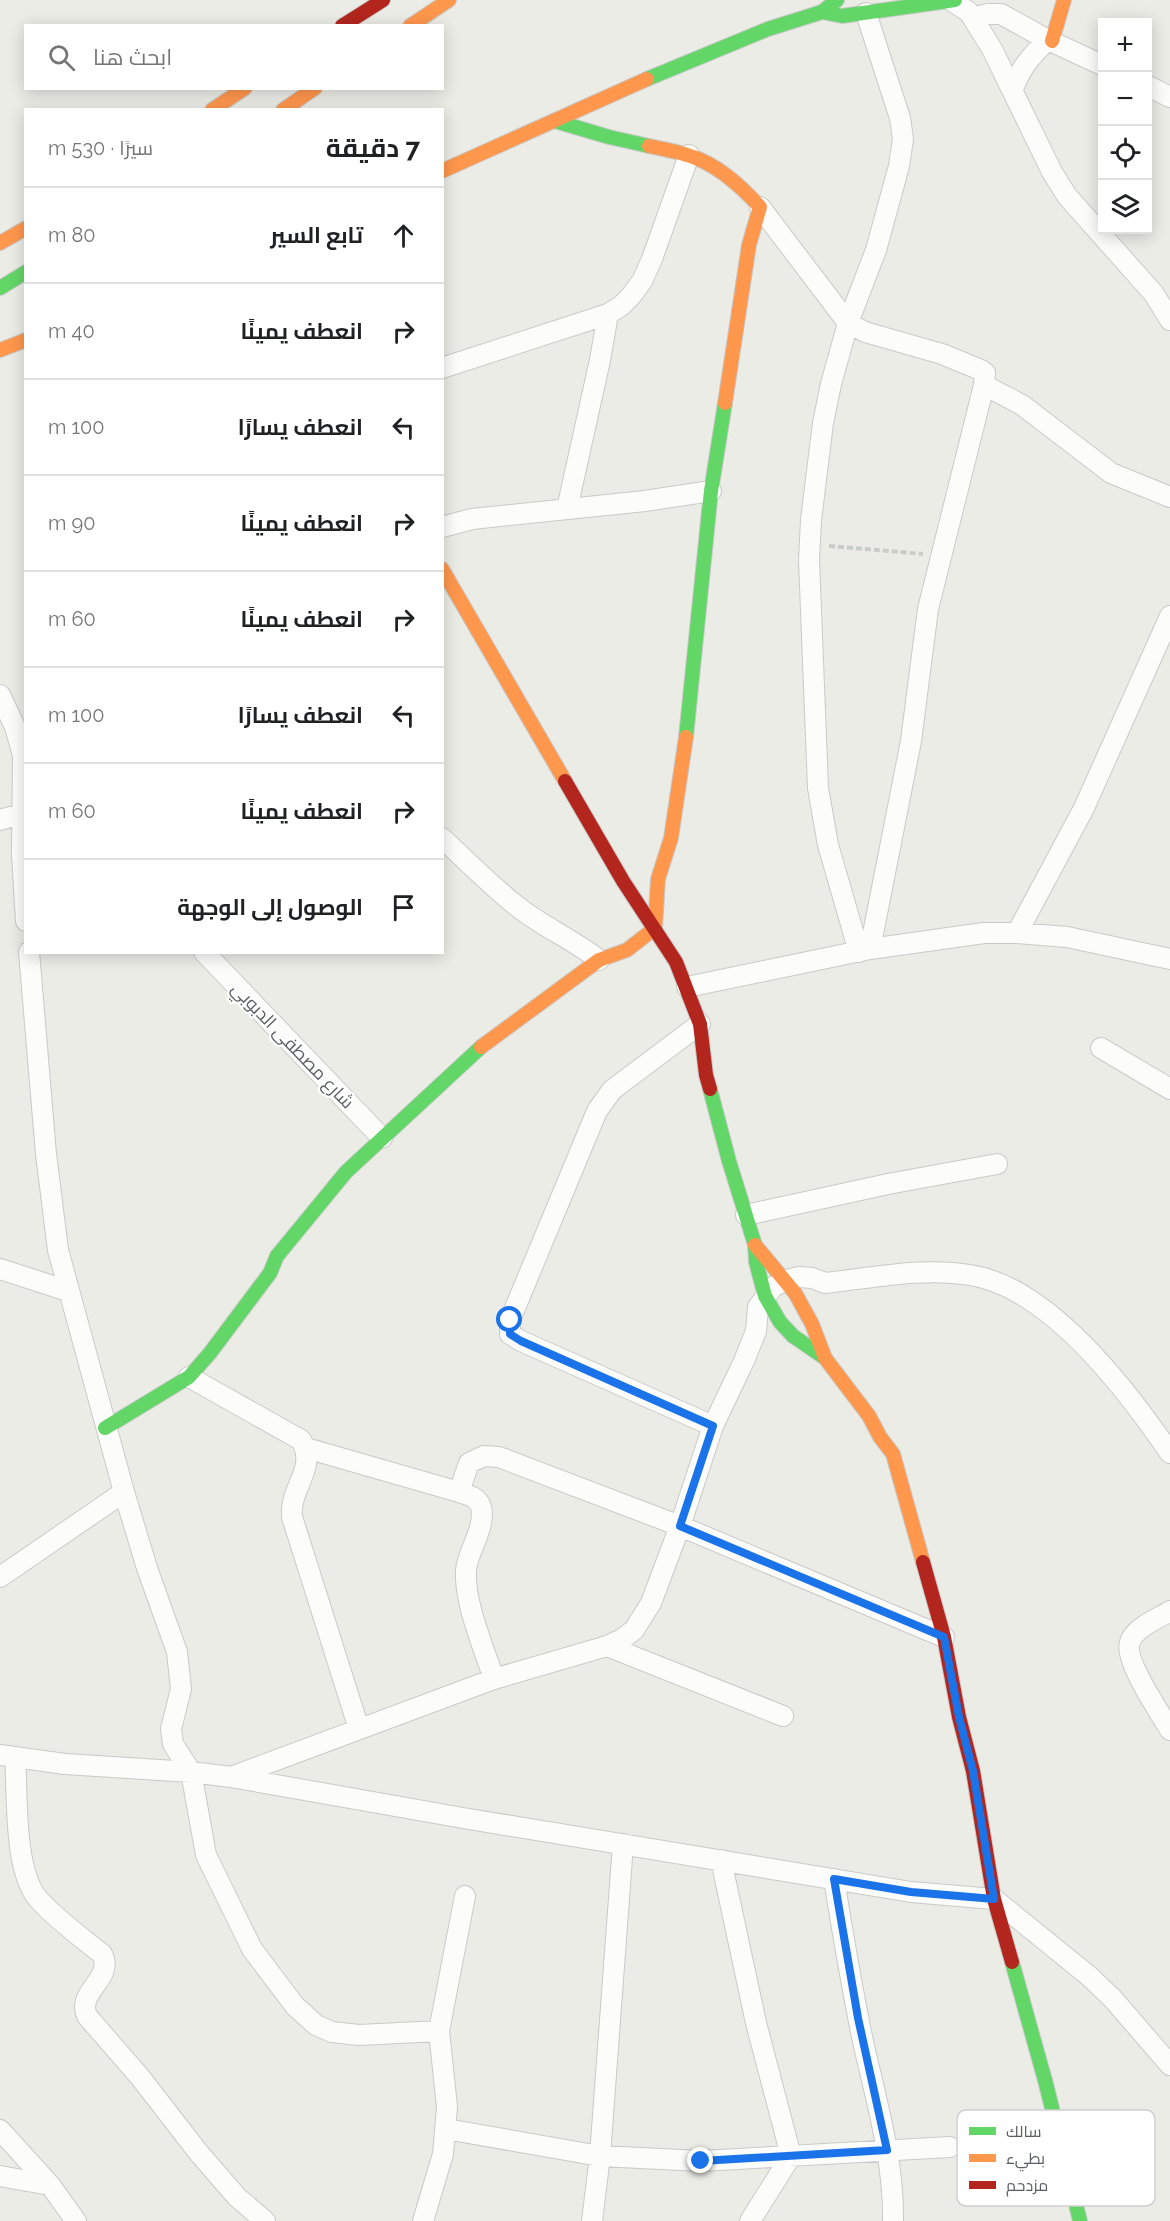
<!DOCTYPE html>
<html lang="ar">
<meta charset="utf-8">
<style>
:root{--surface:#fff;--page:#f6f6f6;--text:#202124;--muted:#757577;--line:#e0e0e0}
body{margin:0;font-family:Raleway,Cairo,sans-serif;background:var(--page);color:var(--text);direction:rtl}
.controls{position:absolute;right:18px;top:18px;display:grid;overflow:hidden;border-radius:0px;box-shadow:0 3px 15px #0003}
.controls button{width:54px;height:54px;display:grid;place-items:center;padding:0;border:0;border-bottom:2px solid var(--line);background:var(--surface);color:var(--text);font:30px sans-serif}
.stop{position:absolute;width:18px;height:18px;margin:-14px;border:4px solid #1a73e8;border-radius:50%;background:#fff}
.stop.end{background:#1a73e8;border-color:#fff;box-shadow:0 2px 6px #0008}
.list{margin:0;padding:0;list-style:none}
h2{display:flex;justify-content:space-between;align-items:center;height:78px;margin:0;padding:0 24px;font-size:26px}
h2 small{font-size:20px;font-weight:400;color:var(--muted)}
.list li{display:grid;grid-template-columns:39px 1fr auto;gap:18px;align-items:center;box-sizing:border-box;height:96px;padding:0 24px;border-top:2px solid var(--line)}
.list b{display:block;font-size:22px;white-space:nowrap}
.list em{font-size:20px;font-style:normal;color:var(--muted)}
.icon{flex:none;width:33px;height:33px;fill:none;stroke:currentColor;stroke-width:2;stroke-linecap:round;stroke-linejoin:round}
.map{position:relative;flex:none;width:1170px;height:2221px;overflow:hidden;direction:ltr}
.search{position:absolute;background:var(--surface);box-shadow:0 3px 15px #0003;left:24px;top:24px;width:420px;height:66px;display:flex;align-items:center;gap:15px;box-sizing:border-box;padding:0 21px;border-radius:0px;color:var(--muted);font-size:22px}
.panel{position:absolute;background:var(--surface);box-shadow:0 3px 15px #0003;left:24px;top:108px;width:420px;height:846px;border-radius:0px;direction:rtl}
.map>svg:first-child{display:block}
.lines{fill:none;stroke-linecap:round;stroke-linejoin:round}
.street-casing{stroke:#c9cac9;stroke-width:22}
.fast-casing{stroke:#c9c9c9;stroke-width:16}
.slow-casing{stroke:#c9c9c9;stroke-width:16}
.jam-casing{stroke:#c9c9c9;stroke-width:16}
.path{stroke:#c8cdcc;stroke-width:4;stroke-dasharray:6 3;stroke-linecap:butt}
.street{stroke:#fcfcfb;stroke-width:20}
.fast{stroke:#63d668;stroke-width:14}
.slow{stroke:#ff974d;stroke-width:14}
.jam{stroke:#b3261e;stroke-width:14}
.route{stroke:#1a73e8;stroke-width:8}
.labels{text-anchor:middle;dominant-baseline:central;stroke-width:4.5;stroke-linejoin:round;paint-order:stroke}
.street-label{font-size:18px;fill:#5c5e65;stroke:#fff}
.key{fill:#fff;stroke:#cecfd1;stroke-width:1.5}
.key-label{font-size:16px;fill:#5c5e65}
</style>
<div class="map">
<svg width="1170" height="2221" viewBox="0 0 1170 2221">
<rect width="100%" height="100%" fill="#ecece7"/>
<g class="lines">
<g class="street-casing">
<path id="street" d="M952,1l17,11 23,37 60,123 15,24 87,98 16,26
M973,18l14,-4h14l47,26 54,25
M1148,86l22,11
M1013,89c8,-21 18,-34 35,-49
M760,207l88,116 17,9 77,22 39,16 4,3 -1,12
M442,368l166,-54 13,-8 10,-10 11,-15 10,-22 37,-104
M567,509l33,-149 8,-46
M442,527l30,-8 173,-18 66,-10
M0,695l15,32 8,28 -1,99 4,67
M0,820l21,-6
M442,838c25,23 49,48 76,69 25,20 56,33 81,53
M1017,933l67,-125 86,-192
M870,949l41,-208 17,-132 56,-224 38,20 89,68 59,24
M29,952l17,202 12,96 66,242 23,76 30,84 4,37 -10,40 2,15 18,28 15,83 46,94 43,57 21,19 16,7 27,3 80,-4
M204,952l178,186
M859,952l-31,-107 -10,-57 -9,-228 2,-40 12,-97 8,-39 17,-61 28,-73 23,-84 4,-27 -3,-21 -34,-105
M687,987l183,-38 114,-16h33l50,4 103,22
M700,1024l-88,66 -15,21 -87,209v14l11,7 192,85
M1101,1048l69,41
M746,1215l142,-31 109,-20
M0,1269l68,22
M189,1377l112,63c17,29 -12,47 -9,77l67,212
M306,1448l153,44c9,3 19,5 22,15 5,21 -13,43 -15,63 -2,33 18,78 28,109
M459,1492l10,-29 15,-7 15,1 181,69 264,111
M0,1577l124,-85
M1170,1611c-12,8 -35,16 -40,31 -7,17 30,71 40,88
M607,1646l176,70
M0,1755l65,9 126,8 40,5 232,41 448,74 83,7 95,77 24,23 57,66
M15,1757c3,38 -2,114 24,143 18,20 42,37 63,54 13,25 -26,37 -15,62l53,61 58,75 39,45 28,24
M231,1777l263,-98 113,-33 15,-7 12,-9 17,-27 29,-77 33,-100 31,-65 12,-30 2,-24 15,-20 13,-7 13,-3 13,1 13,5c47,-5 98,-16 145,-8 79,12 157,115 200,178
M721,1860l35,163 35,133 -41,65
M834,1879c9,56 18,111 30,167 13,57 30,116 29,175
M446,2129l154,27 101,5 249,-14
M0,2130l50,55 26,36
M0,2176l50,9
M423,2221l20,-67 4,-47 -8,-76 26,-135
M592,2221l8,-65 23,-312"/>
</g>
<g class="fast-casing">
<path id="fast" d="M822,12l20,4 113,-16
M647,79l121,-50 54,-17 15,-12
M555,121l54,16 40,9
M0,288l26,-16
M686,737l25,-246 14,-88
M710,1089l19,72 26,84 1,17 9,34 15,26 13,14 32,22
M105,1428l84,-51 21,-24 60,-80 7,-17 69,-84 135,-125
M1012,1962l34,122 34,137"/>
</g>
<g class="slow-casing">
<path id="slow" d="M410,26l39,-26
M1052,41l12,-41
M212,110l33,-22
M283,110l32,-22
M649,146c13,3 26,5 38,9 29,8 53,30 73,52l-11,38 -24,158
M442,171l205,-92
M0,243l26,-15
M0,350l26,-10
M442,569l123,212
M481,1047l118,-87 28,-10 28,-22 3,-49 13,-41 15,-101
M755,1245l40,48 17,31 13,34 44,58 11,21 13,17 30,108"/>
</g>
<g class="jam-casing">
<path id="jam" d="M342,26l41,-26
M565,781l58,100 53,81 24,62 6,51 4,14
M923,1562l21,75 15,80 14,54 21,128 18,63"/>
</g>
<path class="path" d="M829,546l94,8"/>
<use href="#street" class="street"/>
<use href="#fast" class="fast"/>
<use href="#slow" class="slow"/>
<use href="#jam" class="jam"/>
</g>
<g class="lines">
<path class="route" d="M510,1320v14l11,7 192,85 -33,100 264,111 15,80 14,54 21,128 -83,-7 -77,-13 24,139 29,132 -186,11"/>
</g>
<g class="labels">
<g class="street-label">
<text transform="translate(293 1045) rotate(46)">شارع مصطفى الدبوبي</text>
</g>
</g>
<rect x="957" y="2110" width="198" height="96" rx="9" class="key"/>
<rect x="969" y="2127" width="27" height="8" fill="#63d668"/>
<rect x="969" y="2154" width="27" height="8" fill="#ff974d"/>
<rect x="969" y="2181" width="27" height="8" fill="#b3261e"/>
<g class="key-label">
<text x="1006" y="2137">سالك</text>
<text x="1006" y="2164">بطيء</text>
<text x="1006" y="2191">مزدحم</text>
</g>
</svg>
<div class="controls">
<button>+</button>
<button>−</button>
<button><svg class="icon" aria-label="locate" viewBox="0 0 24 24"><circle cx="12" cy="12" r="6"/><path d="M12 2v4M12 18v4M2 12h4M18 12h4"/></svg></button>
<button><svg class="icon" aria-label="layers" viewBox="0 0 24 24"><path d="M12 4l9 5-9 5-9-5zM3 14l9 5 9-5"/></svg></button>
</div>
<div class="stop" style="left:510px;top:1320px"></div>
<div class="stop end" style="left:701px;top:2161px"></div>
<div class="search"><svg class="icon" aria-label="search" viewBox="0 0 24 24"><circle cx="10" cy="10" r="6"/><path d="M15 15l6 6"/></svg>ابحث هنا</div>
<section class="panel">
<h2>7 دقيقة<small>سيرًا · 530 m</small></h2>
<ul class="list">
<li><svg class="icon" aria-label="ahead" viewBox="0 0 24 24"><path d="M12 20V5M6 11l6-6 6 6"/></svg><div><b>تابع السير</b></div><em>80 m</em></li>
<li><svg class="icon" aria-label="right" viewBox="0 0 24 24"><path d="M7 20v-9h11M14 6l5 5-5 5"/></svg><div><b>انعطف يمينًا</b></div><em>40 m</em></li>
<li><svg class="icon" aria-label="left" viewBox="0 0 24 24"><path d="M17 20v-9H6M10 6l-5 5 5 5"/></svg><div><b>انعطف يسارًا</b></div><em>100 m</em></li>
<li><svg class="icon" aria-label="right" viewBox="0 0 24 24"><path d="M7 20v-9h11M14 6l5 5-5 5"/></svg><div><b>انعطف يمينًا</b></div><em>90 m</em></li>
<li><svg class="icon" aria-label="right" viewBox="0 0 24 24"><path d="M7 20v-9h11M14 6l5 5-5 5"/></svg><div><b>انعطف يمينًا</b></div><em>60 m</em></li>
<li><svg class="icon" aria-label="left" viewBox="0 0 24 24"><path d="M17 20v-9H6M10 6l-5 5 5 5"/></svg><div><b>انعطف يسارًا</b></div><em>100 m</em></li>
<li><svg class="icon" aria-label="right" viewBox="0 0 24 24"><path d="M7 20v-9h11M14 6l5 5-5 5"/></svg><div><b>انعطف يمينًا</b></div><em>60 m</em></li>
<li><svg class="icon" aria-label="arrive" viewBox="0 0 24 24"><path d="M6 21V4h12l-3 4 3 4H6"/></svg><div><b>الوصول إلى الوجهة</b></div></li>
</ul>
</section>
</div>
